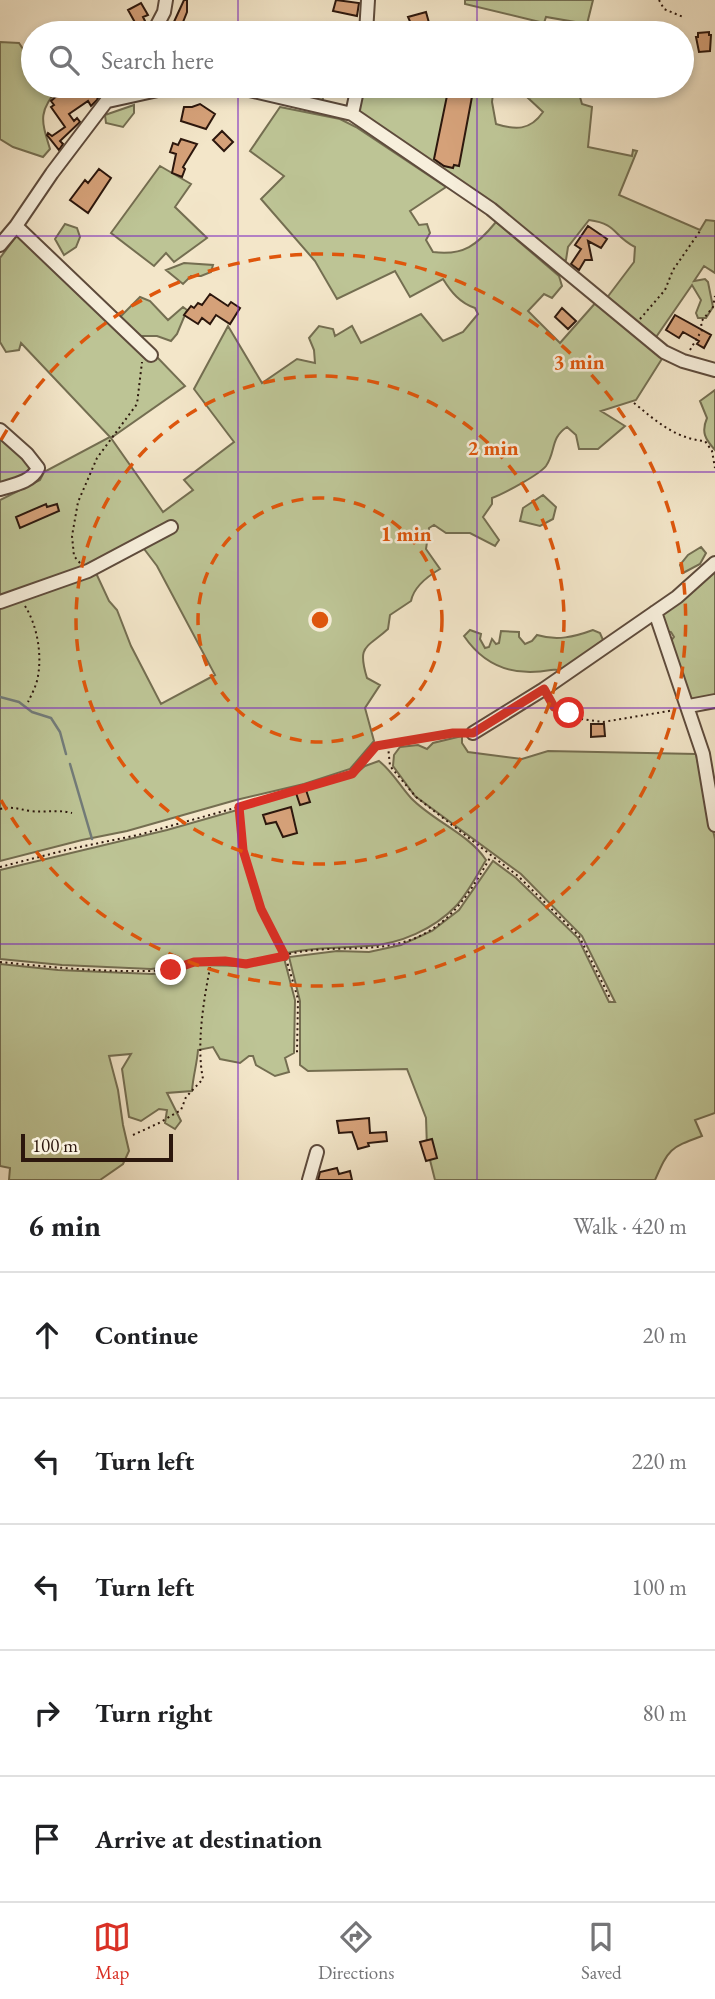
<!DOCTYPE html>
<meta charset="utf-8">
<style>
:root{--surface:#fff;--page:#f2f2f2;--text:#202124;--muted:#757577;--line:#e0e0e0;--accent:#d93025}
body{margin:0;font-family:"EB Garamond",serif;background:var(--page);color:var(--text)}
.scale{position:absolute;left:21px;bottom:18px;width:152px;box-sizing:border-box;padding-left:7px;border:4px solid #2c170d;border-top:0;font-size:19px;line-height:24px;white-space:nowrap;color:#2c170d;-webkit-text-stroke:5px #f7efdc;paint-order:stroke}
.stop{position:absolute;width:21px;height:21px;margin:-16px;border:5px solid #d93025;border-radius:50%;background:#fff}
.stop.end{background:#d93025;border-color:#fff;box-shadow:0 2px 7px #0008}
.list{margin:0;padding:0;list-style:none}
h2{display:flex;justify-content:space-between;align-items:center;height:91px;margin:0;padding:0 28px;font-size:30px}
h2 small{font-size:23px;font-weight:400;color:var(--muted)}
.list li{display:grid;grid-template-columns:46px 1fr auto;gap:21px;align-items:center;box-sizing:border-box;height:126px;padding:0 28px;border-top:2px solid var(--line)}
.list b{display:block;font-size:26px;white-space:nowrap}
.list em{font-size:23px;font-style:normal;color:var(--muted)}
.icon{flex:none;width:38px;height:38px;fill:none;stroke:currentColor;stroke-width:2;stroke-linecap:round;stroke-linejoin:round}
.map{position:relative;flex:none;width:715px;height:1180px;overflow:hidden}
.search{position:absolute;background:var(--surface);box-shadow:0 4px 10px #0003;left:21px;right:21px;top:21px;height:77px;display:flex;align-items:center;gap:18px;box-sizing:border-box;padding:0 24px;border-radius:38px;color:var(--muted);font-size:26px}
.sheet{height:721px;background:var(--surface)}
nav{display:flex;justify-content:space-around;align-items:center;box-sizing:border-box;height:98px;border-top:2px solid var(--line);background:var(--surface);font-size:19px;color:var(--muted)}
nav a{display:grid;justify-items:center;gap:4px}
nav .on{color:var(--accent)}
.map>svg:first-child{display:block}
.green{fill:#bdc495;stroke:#746e51;stroke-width:2}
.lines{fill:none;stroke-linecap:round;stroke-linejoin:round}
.stream{stroke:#727b79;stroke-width:2.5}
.building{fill:#d5a179;stroke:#2c170d;stroke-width:2}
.minor-casing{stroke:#5e4b3c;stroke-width:16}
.path{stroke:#2c170d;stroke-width:2;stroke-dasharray:2 3.5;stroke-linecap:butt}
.minor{stroke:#f7efdc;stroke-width:12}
.route{stroke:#d93025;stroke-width:9}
.grid{fill:none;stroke:#7b2cbf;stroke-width:2;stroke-opacity:0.55}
.ring{fill:none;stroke:#df560c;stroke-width:3.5;stroke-dasharray:12 9}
.centre{fill:#df560c;stroke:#f7efdc;stroke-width:3.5}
.ring-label{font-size:21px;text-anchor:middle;font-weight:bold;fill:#df560c;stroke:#f7efdc;stroke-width:5;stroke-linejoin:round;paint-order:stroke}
</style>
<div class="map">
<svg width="715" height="1180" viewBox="0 0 715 1180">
<rect width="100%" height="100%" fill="#f3e6c9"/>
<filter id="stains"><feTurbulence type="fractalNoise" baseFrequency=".00286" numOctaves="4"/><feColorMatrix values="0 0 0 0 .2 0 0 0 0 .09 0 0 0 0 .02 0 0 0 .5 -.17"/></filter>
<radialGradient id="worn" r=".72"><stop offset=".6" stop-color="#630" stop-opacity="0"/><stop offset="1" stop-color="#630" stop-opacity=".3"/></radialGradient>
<path class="green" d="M465,0h128l-6,24 -41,-7 -2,6 -79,-19z
M0,42l19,1 14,21v22h27c-21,26 -20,31 -10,63l-7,8 -30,-10 -13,-8z
M235,86h89l-2,22z
M365,86h116v6l13,-6 -2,16 4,22c19,6 34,7 47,-12l-15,-14 38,-11 3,8 11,2 2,7 10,3 -4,40 44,9 1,-6 4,1 -18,44 81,35 6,-10 9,1v52l-11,-7 -10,15 11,-2 3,3 5,25 -7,11h-8l-2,-5 5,-13 -9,-15 -38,55 -48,-41 28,-37 1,-15c-23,-12 -17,-23 -46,-27l-21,27 -2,13 -6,2 -204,-144z
M134,105v8l-11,14 -17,-4 -1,-8z
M280,107l60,12 16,8 90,60 -36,24 9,14 8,-1 3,9 -4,7 7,12c31,4 44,-7 63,-30l63,54 3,10 -10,12 -8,-4 -16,17 32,32 38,-43 67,54 -29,46 -35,11 24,15 -27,23h-19l-3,-14 -9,-8c-17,11 -11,25 -21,39 -7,9 -43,28 -54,32v6l-9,13 16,23 -4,6 -25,-13h-24l-12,-8 -5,3 -3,21 14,20c-12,7 -26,17 -29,32l-21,14 -2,14c-22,20 -31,16 -21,49l13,7 -15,23 9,33 -24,28 -46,15 -68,16 -109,31 -45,9 -82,21v-254l39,-12 57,-22 13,28 8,9 14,36 30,58 54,-29 -58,-109 -19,-25 -65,30 -73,26v-97l40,-20 4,-8 66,-35 -89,-94 -2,7 -13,2 -6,-10v-84l17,-23 139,121 29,30 -74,52 52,74 30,-22 -9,-10 50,-38 -40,-53 34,-63 34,57 35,-24 18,4 -1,-13 -5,-12 10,-12 14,3 2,7 17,-10 9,17 60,-29 22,27 20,-9 15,-18 -3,-6c-15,-5 -24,-16 -32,-29l-33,18 -15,-26 -58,28 -22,-38 -54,-62 23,-23 -34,-25z
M160,166l31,18 -16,23 32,31 -33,24 -8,-9 -12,13 -43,-33z
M65,224l12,4 3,9 -4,10 -12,8 -9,-16z
M184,263l29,2 -2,7 -10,4h-10l-8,8 -17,-14z
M140,297l10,4 18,19 15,-13 4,3 -10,24 -6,7 -14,-5h-25l-14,-17z
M715,390v60c-10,-11 -14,-18 -8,-32l-7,-17z
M0,431l36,36 -3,8 -33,15z
M543,495l13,12 -3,12 -13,7 -20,-5 3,-13z
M701,547l5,6 -6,11 -17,9 -3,-8 8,-10z
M715,572v125l-27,4 -19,-58 5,-6 -3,-5 -8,-2 -1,-16c10,-9 12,-21 20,-30 7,-9 23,-9 33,-12z
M470,630l11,4 -1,5 5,9 4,-1 3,-8 4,5 3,-1 2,-12 18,1v5l6,7 7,-3 5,-6c20,6 37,2 56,-5l7,3 3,7c-13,10 -27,22 -42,29 -4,2 -5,0 -10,1 -37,7 -66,-3 -87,-34z
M462,736v7l6,9 54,7 26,-8 148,3 19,85v274l-20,7 7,16c-32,12 -33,12 -47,44h-220l-8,-32 -1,-30 -19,-49 -99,2 -8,-6v-64l-11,-44 48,-6 32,1 32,-7 31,-14 27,-21 34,-49 23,17 62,60 31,64h6l-33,-66 -61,-62 -106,-78 -22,-30 1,-11 6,-8 18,-2 9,4 6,-6z
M379,761c13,10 21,25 32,37 22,23 58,36 75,62 -9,15 -18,33 -30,46 -22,23 -56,38 -88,40 -28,2 -54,1 -81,7l-25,-44 -17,-60 -3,-41 111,-32 12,-10z
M237,810l4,38 19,65 23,41 -36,7 -22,-2 -31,3 -17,6v-2l-26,3 -89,-4 -62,-6v-89l167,-40z
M284,958l11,42 -1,53 -9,5 4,14 -14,4 -19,-11 -3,-9h-4l-9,7 -20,-4 -7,-12 -15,3c-1,14 -5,26 -6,41l-25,2 14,28 -6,8 -10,-6 2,-13 -8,-1 -18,12 -12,-4 -7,-48 9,-15 -22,2 9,34 5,35 6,26 -6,13 -23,16h-91l1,-12 -10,-2v-202l58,6 94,4 19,-2 23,-7 54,1z"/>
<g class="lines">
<path class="stream" d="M0,697l19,5 13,10 19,6 9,14 6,22
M70,764l22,75"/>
</g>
<path class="building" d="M184,0h3v12l-6,15 -8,-3z
M336,0l23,3 -2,13 -24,-5z
M141,3l7,12 -5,2 2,4 -8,5 -9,-16z
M426,12l5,18 -16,3 -7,-16z
M709,32v3h2l-1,16 -11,1 -3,-15h2v-4z
M68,86h20l10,13 -7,7 -3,-5 -19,13 5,7 3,-3 3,4 -20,19 3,3 -4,6 -12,-15 1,-2 4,3 13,-9 -14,-20 3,-2 -3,-4z
M449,86h25l-15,80 -5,-1 -1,3 -9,-2 -10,-7z
M200,104l15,10 -9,15 -25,-8 3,-14h8z
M222,131l11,11 -9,9 -11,-11z
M181,139l16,5 -14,23 2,2 -3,8 -10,-4 4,-19 -6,-2 3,-9 5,2z
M99,169l12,9 -23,35 -18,-13 15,-20 3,3z
M588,226l19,13 -6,9 -13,-7 4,19h-7l-6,10 -8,-6 10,-15 -6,-4z
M210,294l18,12 3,-4 9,6 -10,16 -14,-9 -6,9 -8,-6 -4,6 -14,-9 7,-9 3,2 4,-5 4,2z
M562,308l14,13 -8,8 -13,-12z
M675,315l36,20 -7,13 -7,-4 2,-3 -16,-9 -4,6 -13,-8z
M46,504l1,3 10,-3 2,7 -39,17 -4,-11z
M591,724h13l1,12 -14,1z
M305,787l5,15 -10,3 -5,-15z
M291,807l6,26 -14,4 -7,-15 -10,2 -3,-9z
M369,1118l1,15 16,-1 1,9 -19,2 1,3 -11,3 -6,-17 -13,1 -2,-12z
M432,1139l5,19 -11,3 -6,-19z
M337,1168l2,6 11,-3 2,9h-34l2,-8z"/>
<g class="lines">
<g class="minor-casing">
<path id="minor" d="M153,33l11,-21 2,-12
M366,33l2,-33
M232,86l120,28 139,95 173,143 19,9 32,9
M108,101l68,-15
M352,114l6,-28
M16,226l135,129
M0,245l16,-19 36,-53 66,-87
M0,430l27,24 11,14c-6,14 -25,17 -38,21
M0,602l88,-31 83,-44
M655,612l48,142 12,71
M689,706l26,-5
M473,733l71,-44 133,-92 38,-34
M309,1180l8,-28"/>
</g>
<path class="path" d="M659,0l5,9 19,8
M640,319l25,-29 8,-20 27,-39
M690,350l12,-20 -1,-8 12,-15 2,-11
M634,403c22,18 42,36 71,38l7,10 3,17
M80,563l-6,-7 -2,-20 6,-34 19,-44 40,-54 5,-42
M25,606c12,19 17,47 13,70 -1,8 -6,18 -10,26
M550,699l4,8 28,12 21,3 72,-12
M388,746l2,20 26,31 102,79 61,60 32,64
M239,808l4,42 18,60 24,45 13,44 -1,54
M0,809c12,-3 18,0 30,2 14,2 26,-2 42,2
M0,867l70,-18 68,-14 172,-48 42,-13 24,-28 87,-13
M0,962c49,5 99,10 149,9 18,0 30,-7 47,-9 17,-2 36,3 53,1 19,-2 38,-10 57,-12 44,-6 84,4 125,-21 28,-18 44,-46 60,-74
M133,1135l26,-12 22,-13 5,-13 17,-18c-7,-34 1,-82 8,-116"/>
<use href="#minor" class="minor"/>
</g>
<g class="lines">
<path class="route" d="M171,970l23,-8 31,-1 21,3 39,-8 -24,-47 -18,-59 -4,-43 113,-33 24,-28 77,-13h20l71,-44 10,18 15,6"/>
</g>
<path class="grid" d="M238,0v33M477,0v33M238,86v1094M477,86v1094M0,236h715M0,472h715M0,708h715M0,944h715"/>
<g class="ring">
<circle cx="320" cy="620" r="122"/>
<circle cx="320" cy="620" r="244"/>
<path d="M1 440A366 366 0 1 1 1 800"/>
</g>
<circle cx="320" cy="620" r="10" class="centre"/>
<g class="ring-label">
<text x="579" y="369">3 min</text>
<text x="493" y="455">2 min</text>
<text x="406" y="541">1 min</text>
</g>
<rect width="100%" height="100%" filter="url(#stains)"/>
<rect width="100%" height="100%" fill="url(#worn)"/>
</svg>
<div class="scale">100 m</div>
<div class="stop" style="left:569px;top:713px"></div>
<div class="stop end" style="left:171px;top:970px"></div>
<div class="search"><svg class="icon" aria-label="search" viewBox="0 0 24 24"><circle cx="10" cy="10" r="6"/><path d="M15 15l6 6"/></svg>Search here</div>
</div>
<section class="sheet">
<h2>6 min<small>Walk · 420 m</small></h2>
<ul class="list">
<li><svg class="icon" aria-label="ahead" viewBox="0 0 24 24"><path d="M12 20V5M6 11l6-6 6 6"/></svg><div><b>Continue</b></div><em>20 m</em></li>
<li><svg class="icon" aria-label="left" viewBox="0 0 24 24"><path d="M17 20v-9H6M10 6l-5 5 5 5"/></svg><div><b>Turn left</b></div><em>220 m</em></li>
<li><svg class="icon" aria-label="left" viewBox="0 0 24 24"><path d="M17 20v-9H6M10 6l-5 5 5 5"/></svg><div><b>Turn left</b></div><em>100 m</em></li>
<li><svg class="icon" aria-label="right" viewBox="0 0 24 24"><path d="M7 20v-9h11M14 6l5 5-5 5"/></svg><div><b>Turn right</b></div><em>80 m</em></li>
<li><svg class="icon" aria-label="arrive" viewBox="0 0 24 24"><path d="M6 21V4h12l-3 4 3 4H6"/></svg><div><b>Arrive at destination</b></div></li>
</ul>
</section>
<nav>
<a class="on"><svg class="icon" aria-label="map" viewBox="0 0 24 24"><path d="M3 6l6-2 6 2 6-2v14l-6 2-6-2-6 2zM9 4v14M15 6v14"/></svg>Map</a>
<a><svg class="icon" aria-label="directions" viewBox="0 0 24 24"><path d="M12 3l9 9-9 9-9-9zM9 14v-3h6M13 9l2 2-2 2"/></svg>Directions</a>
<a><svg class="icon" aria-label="saved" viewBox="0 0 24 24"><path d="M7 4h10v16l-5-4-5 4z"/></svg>Saved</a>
</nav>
